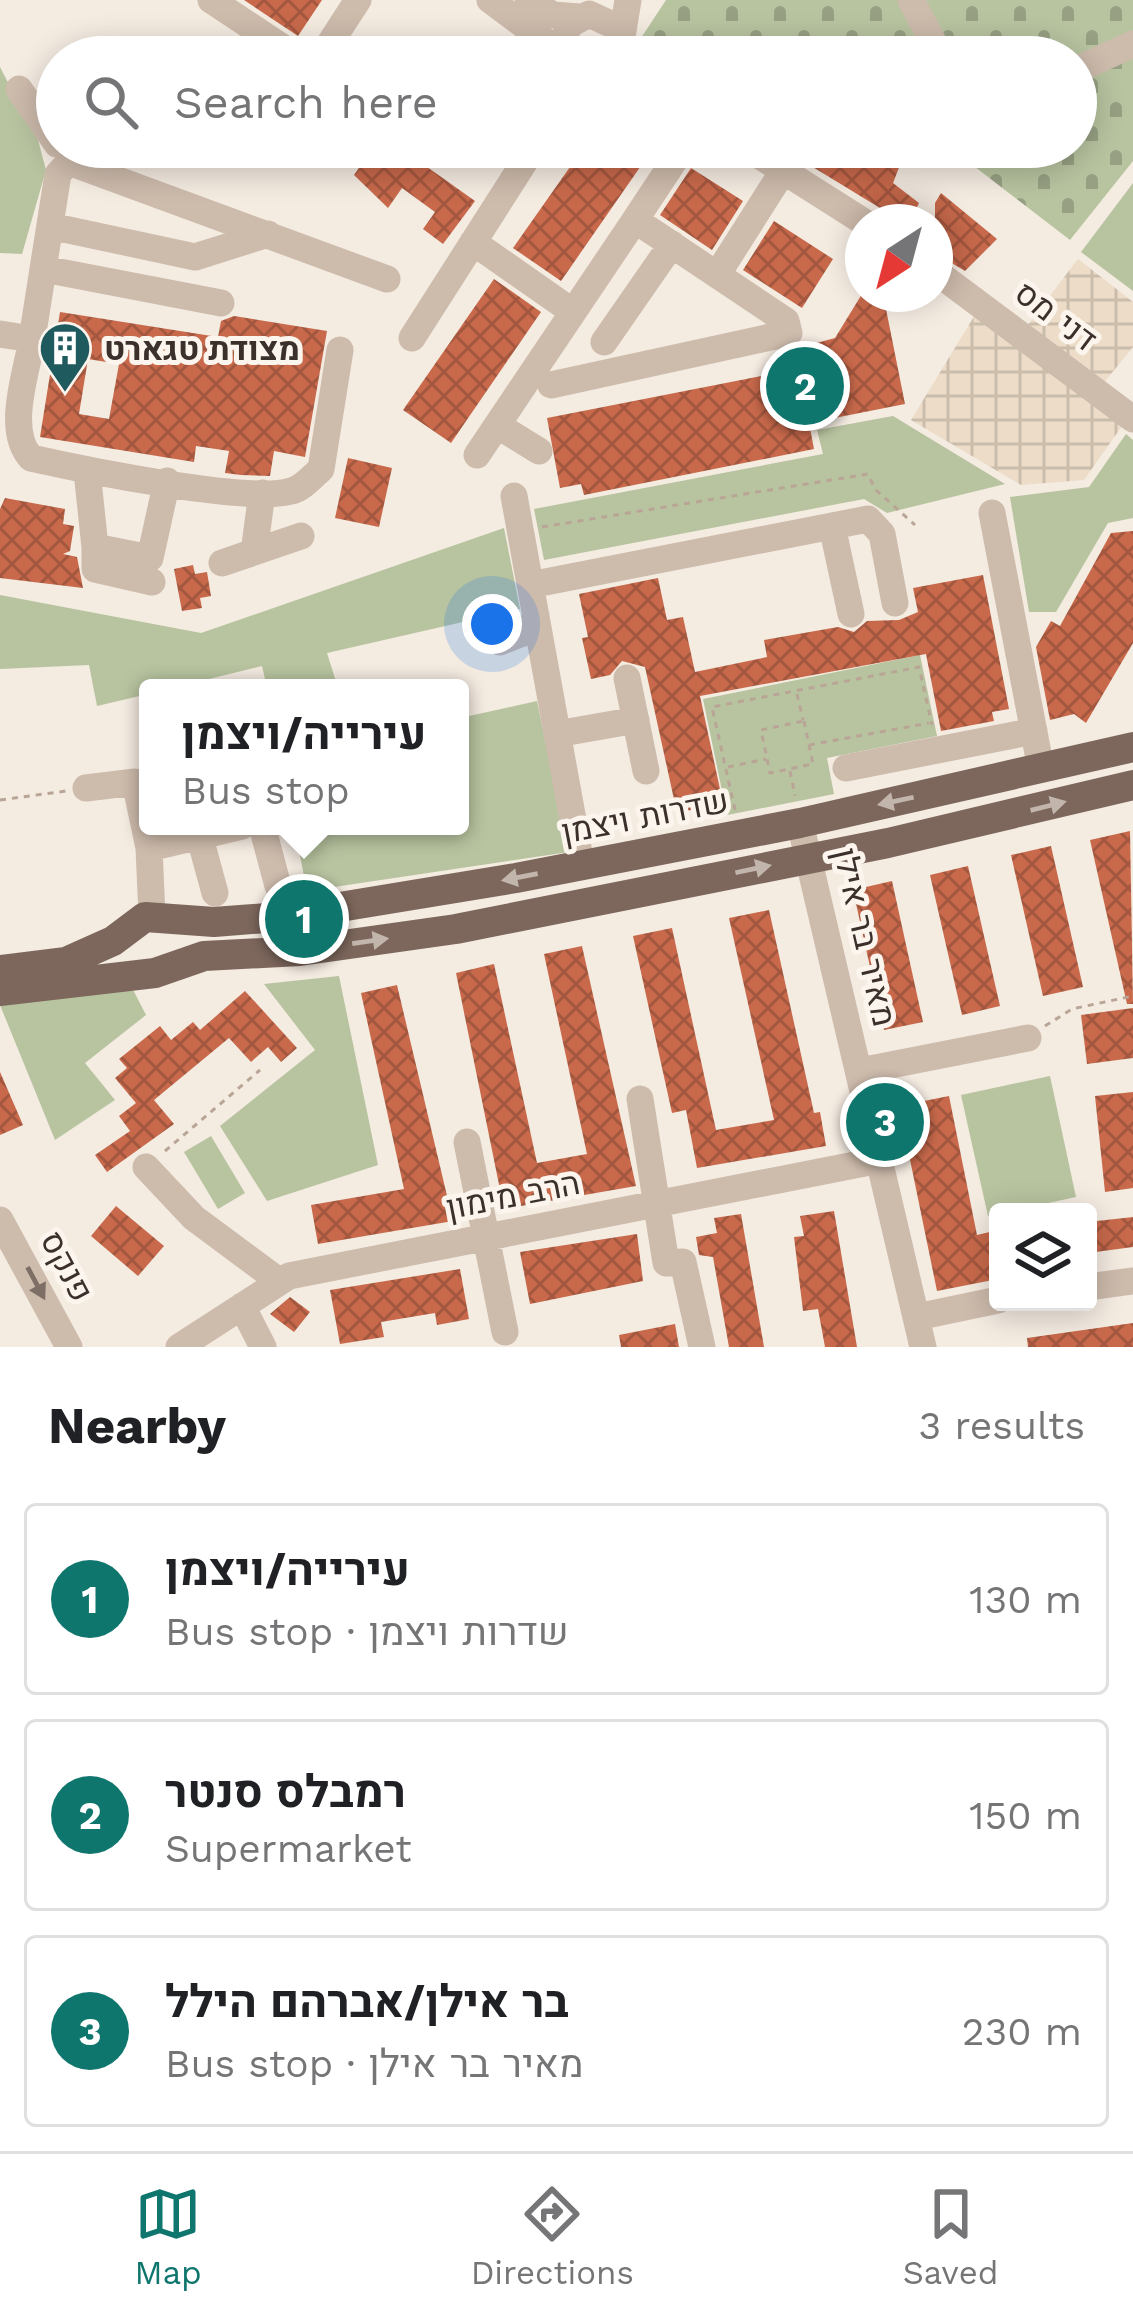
<!DOCTYPE html>
<meta charset="utf-8">
<style>
:root{--surface:#fff;--page:#f6f6f6;--text:#202124;--muted:#757577;--line:#e0e0e0;--accent:#0f766e}
body{margin:0;font-family:"Work Sans",Heebo,sans-serif;background:var(--page);color:var(--text)}
.controls{position:absolute;right:36px;bottom:36px;display:grid;overflow:hidden;border-radius:12px;box-shadow:0 6px 30px #0003}
.controls button{width:108px;height:108px;display:grid;place-items:center;padding:0;border:0;border-bottom:3px solid var(--line);background:var(--surface);color:var(--text);font:60px sans-serif}
.compass{position:absolute;left:845px;top:204px;width:108px;height:108px;border-radius:50%;background:var(--surface);box-shadow:0 6px 30px #0003;rotate:216deg}
.you{position:absolute;left:492px;top:624px;width:42px;height:42px;margin:-30px;border:9px solid #fff;border-radius:50%;background:#1a73e8;box-shadow:0 0 0 18px #1a73e833}
.badge{display:grid;place-items:center;width:78px;height:78px;border-radius:50%;background:var(--accent);color:#fff;font-size:39px;font-weight:700}
.pin{position:absolute;translate:-50% -50%;border:6px solid #fff;box-shadow:0 3px 12px #0006}
.popup{position:absolute;left:139px;top:679px;width:330px;height:156px;box-sizing:border-box;display:grid;place-content:center;border-radius:12px;background:var(--surface);filter:drop-shadow(0 3px 9px #0005);font-size:39px;white-space:nowrap;color:var(--muted)}
.popup b{font-size:45px;color:var(--text)}
.popup::after{content:'';position:absolute;left:50%;top:100%;margin-left:-24px;border:24px solid transparent;border-top-color:var(--surface)}
.list{margin:0;padding:0;list-style:none}
h2{display:flex;justify-content:space-between;align-items:center;height:156px;margin:0;padding:0 48px;font-size:51px}
h2 small{font-size:39px;font-weight:400;color:var(--muted)}
.list li{display:grid;grid-template-columns:78px 1fr auto;gap:36px;align-items:center;box-sizing:border-box;height:192px;margin:0 24px 24px;padding:0 24px;border:3px solid var(--line);border-radius:12px}
.list b{display:block;font-size:45px;white-space:nowrap}
.list p{margin:0;font-size:39px;white-space:nowrap;color:var(--muted)}
.list em{font-size:39px;font-style:normal;color:var(--muted)}
.icon{flex:none;width:66px;height:66px;fill:none;stroke:currentColor;stroke-width:2;stroke-linecap:round;stroke-linejoin:round}
.map{position:relative;flex:none;width:1133px;height:1347px;overflow:hidden}
.search{position:absolute;background:var(--surface);box-shadow:0 6px 30px #0003;left:36px;right:36px;top:36px;height:132px;display:flex;align-items:center;gap:30px;box-sizing:border-box;padding:0 42px;border-radius:66px;color:var(--muted);font-size:45px}
.sheet{height:804px;background:var(--surface)}
nav{display:flex;justify-content:space-around;align-items:center;box-sizing:border-box;height:168px;border-top:3px solid var(--line);background:var(--surface);font-size:33px;color:var(--muted)}
nav a{display:grid;justify-items:center;gap:6px}
nav .on{color:var(--accent)}
.map>svg:first-child{display:block}
.green{fill:#b8c4a0}
.cemetery{fill:url(#cemetery-stones)}
.plaza{fill:url(#plaza-grid)}
.building{fill:url(#building-cross-hatch);fill-rule:evenodd}
.lines{fill:none;stroke-linecap:round;stroke-linejoin:round}
.path{stroke:#b9a596;stroke-width:3;stroke-dasharray:6 6;stroke-linecap:butt}
.minor{stroke:#cdbbac;stroke-width:27}
.major{stroke:#7d675c;stroke-width:30}
.oneway{fill:#c2b5ac}
.oneway2{fill:#7d6f65}
.labels{text-anchor:middle;dominant-baseline:central;stroke-width:10;stroke-linejoin:round;paint-order:stroke}
.street-label{font-size:33px;fill:#3b302b;stroke:#fbf5ee}
.poi-label{font-size:33px;font-weight:bold;fill:#3b302b;stroke:#fbf5ee;text-anchor:start}
</style>
<div class="map">
<svg width="1133" height="1347" viewBox="0 0 1133 1347">
<defs>
<pattern id="cemetery-stones" width="16" height="16" patternUnits="userSpaceOnUse" patternTransform="scale(3)"><rect width="16" height="16" fill="#b8c4a0"/><path d="M2 7V4a2 2 0 0 1 4 0v3zM10 15v-3a2 2 0 0 1 4 0v3z" fill="#97a083"/></pattern>
<pattern id="plaza-grid" width="8" height="8" patternUnits="userSpaceOnUse" patternTransform="scale(3)"><rect width="8" height="8" fill="#ecdcc8"/><path d="M0 4h8M4 0v8" fill="none" stroke="#cbbdac"/></pattern>
<pattern id="building-cross-hatch" width="8" height="8" patternUnits="userSpaceOnUse" patternTransform="scale(3)"><rect width="8" height="8" fill="#c8694b"/><path d="M0 0l8 8M0 8l8-8" fill="none" stroke="#a4573f"/></pattern>
</defs>
<rect width="100%" height="100%" fill="#f4ebe1"/>
<path class="green" d="M0,67l38,73 8,30 -24,84 -22,-1z
M1133,183v108l-52,-39z
M893,416l112,68 -118,29 -23,-14 -320,61 -10,-51 289,-55 -6,-24z
M1126,434l7,6v78l-25,5 -52,89h-27l-19,-115 79,-10z
M504,528l16,81 -193,44 11,35h-71l-5,-22 -90,22h-24v6l-51,12 -8,-41 -89,4v-74l201,38z
M920,655l17,81 -110,22 7,36 -107,21 -24,-116z
M537,701l32,151 -262,39 -13,-65h166v-108z
M339,976l39,189 -111,36 -47,-75 95,-76 -51,-66z
M129,982l17,33 -61,48 30,37 -60,40 -55,-135z
M1050,1076l26,121 -88,19 -27,-121z
M211,1136l34,57 -27,16 -34,-57z"/>
<path class="cemetery" d="M666,0h467v161l-63,79 -121,-93h127v-90h-413l-24,-16z"/>
<path class="plaza" d="M1078,259l55,43v45l-36,44 32,25 -45,64 -63,5 -110,-65 70,-115 40,29z"/>
<path class="building" d="M244,0h78l-24,36z
M390,147h9l76,54 -32,43 -20,-15 12,-17 -33,-24 -14,20 -34,-33 18,-26 11,8z
M584,147h70l-93,134 -48,-33z
M780,147h127l-14,36 26,20 -9,19h-7z
M691,168l52,33 -31,49 -52,-35z
M941,193l56,46 -32,32 -30,-18v-50z
M774,221l59,38 -31,49 -59,-38z
M494,279l47,33 -90,131 -48,-33z
M862,294h21l22,110 -96,19 5,26 -230,46 -3,-11 -21,4 -13,-70 255,-50 -4,-20 37,-10z
M60,312l158,25 3,-16 13,-5 93,15 -22,126 -31,-6 -4,25 -29,-1 -16,-2 4,-22 -33,-5 -2,16 -154,-25zM88,359l31,5 -10,55 -30,-5z
M348,458l44,10 -13,59 -44,-9z
M5,498l60,11 -2,15 11,2 -4,25 -7,3 14,3 6,31 -83,-10v-69z
M1133,531v112l-47,80 -12,-9 -24,6 -14,-73 15,-26 9,5 51,-93z
M193,565l2,9 12,-2 4,24 -11,2 2,10 -20,3 -8,-42z
M983,575l26,134 -17,3 2,9 -53,10 -15,-77 -226,42 23,107 -46,10 -32,-146 -23,-6 -12,14 -19,4 -9,-41 6,-1 -9,-43 79,-16 9,42 16,-3 12,55 72,-15 -3,-17 74,-13 16,5 13,-11 32,-1 19,-8 -5,-24z
M1130,831l3,173h-6l-37,-164z
M1051,846l32,141 -40,9 -32,-141z
M968,866l32,140 -38,9 -32,-140z
M892,881l31,141 -39,8 -31,-140z
M769,910l45,203 6,-1 6,34 -129,22 -11,-58 -14,3 -39,-177 39,-8 44,202 58,-10 -45,-202z
M582,946l54,240 -132,23 -48,-236 38,-9 43,199 50,-9 -43,-200z
M397,985l56,236 -135,23 -7,-39 93,-16 -43,-196z
M245,991l52,57 -16,14 -13,-15 -17,15 -22,-24 -75,62 20,24 -67,48 -12,-17 35,-24 -11,-15 17,-13 -21,-25 12,-10 -8,-9 41,-33 11,14 22,-18 7,8z
M1133,1008v50l-46,6 -6,-49z
M0,1072l23,53 -23,10z
M1133,1092v96l-28,4 -10,-96z
M949,1096l28,139 21,-5v49l-61,12 -38,-185z
M116,1206l48,40 -26,30 -47,-40z
M834,1211l23,136h-32l-7,-38 -15,2 -9,-74 10,-1 -4,-20z
M741,1214l23,133h-35l-16,-90 -14,-2 -3,-18 21,-4 -3,-15z
M1133,1217v30l-45,6v-31z
M637,1234l6,47 -113,23 -10,-52z
M460,1269l9,50 -32,6 -2,-12 -54,9 3,15 -44,7 -10,-54z
M290,1297l20,15 -16,20 -24,-18z
M1133,1323v24h-105l-1,-9z
M675,1324l4,23h-58l-2,-12z"/>
<g class="lines">
<path class="path" d="M542,527l326,-53 7,15 40,36
M797,694l6,26
M804,721l9,43 -43,9 -9,-43z
M809,745l120,-22
M728,767l38,-8
M790,771l5,25
M0,800l66,-9
M735,810l-23,-103 207,-40 13,58
M1045,1026l27,-17 61,-13
M165,1151l95,-81"/>
<path class="minor" d="M211,0l86,57
M490,0l74,55
M528,0l25,15 26,2
M911,0l30,57
M622,37l6,-37
M321,57l37,-57
M565,57l-3,-12 7,-20 20,-11 28,13 3,30
M1076,70l57,-26
M19,89l38,55
M746,147l118,75
M635,220l45,-68
M50,226l145,31 73,-23
M473,242l100,70
M44,269l177,34
M935,271l198,148
M717,275l66,-104
M0,334l32,5c-5,33 -27,91 -1,119 49,11 219,46 260,33 11,-2 22,-15 30,-22l19,-119
M412,338l122,-191
M32,339l26,-165 11,-12 318,117
M604,342l68,-98
M497,425l42,26
M477,455l158,-235 151,101 3,12 -238,52
M87,471l8,76 55,11 17,-77
M514,496l67,368
M992,513l49,256
M832,526l19,88
M95,547v22l57,13
M254,552l8,-59
M222,563l79,-27
M530,585l338,-66 14,15 13,69
M500,642l28,-11 8,-15
M627,678l19,93
M557,734l79,-14
M846,768l188,-37
M86,788l49,-6 14,66 3,68
M800,823l123,524
M262,826l16,60
M200,838l15,55
M149,848l93,-22
M860,1071l168,-33
M640,1099l26,164 17,-1 19,85
M467,1142l38,190
M146,1167l48,51 85,63
M0,1220l69,127
M1088,1287l45,-6
M242,1306l21,41
M917,1317l81,-17
M179,1347l110,-71 591,-116"/>
<path class="major" d="M0,970l66,-8 47,-21 32,-24 69,5 65,-5 237,-39 284,-55 333,-76
M0,991l155,-18 49,-17 96,-5 156,-22 432,-86 245,-58"/>
</g>
<defs><path id="oneway-solid" d="M-6-.8H1V-3.2L6.5 0L1 3.2V.8H-6Z" transform="scale(3)"/></defs>
<g class="oneway">
<use href="#oneway-solid" transform="translate(896 801) rotate(168)"/>
<use href="#oneway-solid" transform="translate(1048 806) rotate(-14)"/>
<use href="#oneway-solid" transform="translate(753 869) rotate(-12)"/>
<use href="#oneway-solid" transform="translate(520 877) rotate(169)"/>
<use href="#oneway-solid" transform="translate(370 941) rotate(-8)"/>
</g>
<use class="oneway2" href="#oneway-solid" transform="translate(36 1283) rotate(62)"/>
<defs>
<g id="building-pin" transform="scale(2.7)"><path d="M0 17L-7.5 6A9.5 9.5 0 1 1 7.5 6Z" fill="#1f5a5e" stroke="#fbf5ee"/><path d="M-4-6H4V6H1V3H-1V6H-4ZM-2.5-4.3h1.7v1.8h-1.7ZM.8-4.3h1.7v1.8H.8ZM-2.5-1h1.7V.8h-1.7ZM.8-1h1.7V.8H.8Z" fill="#fff"/></g>
</defs>
<g fill-rule="evenodd">
<use href="#building-pin" x="65" y="348"/>
</g>
<g class="labels">
<g class="street-label">
<text transform="translate(1056 316) rotate(37)">דני מס</text>
<text transform="translate(645 816) rotate(-11)">שדרות ויצמן</text>
<text transform="translate(865 937) rotate(77)">מאיר בר אילן</text>
<text transform="translate(513 1195) rotate(-11)">הרב מימון</text>
<text transform="translate(67 1266) rotate(62)">פנקס</text>
</g>
<g class="poi-label">
<text x="104" y="348">מצודת טגארט</text>
</g>
</g>
</svg>
<div class="controls">
<button><svg class="icon" aria-label="layers" viewBox="0 0 24 24"><path d="M12 4l9 5-9 5-9-5zM3 14l9 5 9-5"/></svg></button>
</div>
<svg class="compass" viewBox="-18 -18 36 36"><path d="M0-13l5 13h-10z" fill="#e53935"/><path d="M0 13l5-13h-10z" fill="#757577"/></svg>
<div class="you"></div>
<div class="pin badge" style="left:304px;top:919px">1</div>
<div class="popup"><b>עירייה/ויצמן</b>Bus stop</div>
<div class="pin badge" style="left:805px;top:386px">2</div>
<div class="pin badge" style="left:885px;top:1122px">3</div>
<div class="search"><svg class="icon" aria-label="search" viewBox="0 0 24 24"><circle cx="10" cy="10" r="6"/><path d="M15 15l6 6"/></svg>Search here</div>
</div>
<section class="sheet">
<h2>Nearby<small>3 results</small></h2>
<ul class="list">
<li><span class="badge">1</span><div><b>עירייה/ויצמן</b><p>Bus stop · שדרות ויצמן</p></div><em>130 m</em></li>
<li><span class="badge">2</span><div><b>רמבלס סנטר</b><p>Supermarket</p></div><em>150 m</em></li>
<li><span class="badge">3</span><div><b>בר אילן/אברהם הילל</b><p>Bus stop · מאיר בר אילן</p></div><em>230 m</em></li>
</ul>
</section>
<nav>
<a class="on"><svg class="icon" aria-label="map" viewBox="0 0 24 24"><path d="M3 6l6-2 6 2 6-2v14l-6 2-6-2-6 2zM9 4v14M15 6v14"/></svg>Map</a>
<a><svg class="icon" aria-label="directions" viewBox="0 0 24 24"><path d="M12 3l9 9-9 9-9-9zM9 14v-3h6M13 9l2 2-2 2"/></svg>Directions</a>
<a><svg class="icon" aria-label="saved" viewBox="0 0 24 24"><path d="M7 4h10v16l-5-4-5 4z"/></svg>Saved</a>
</nav>
